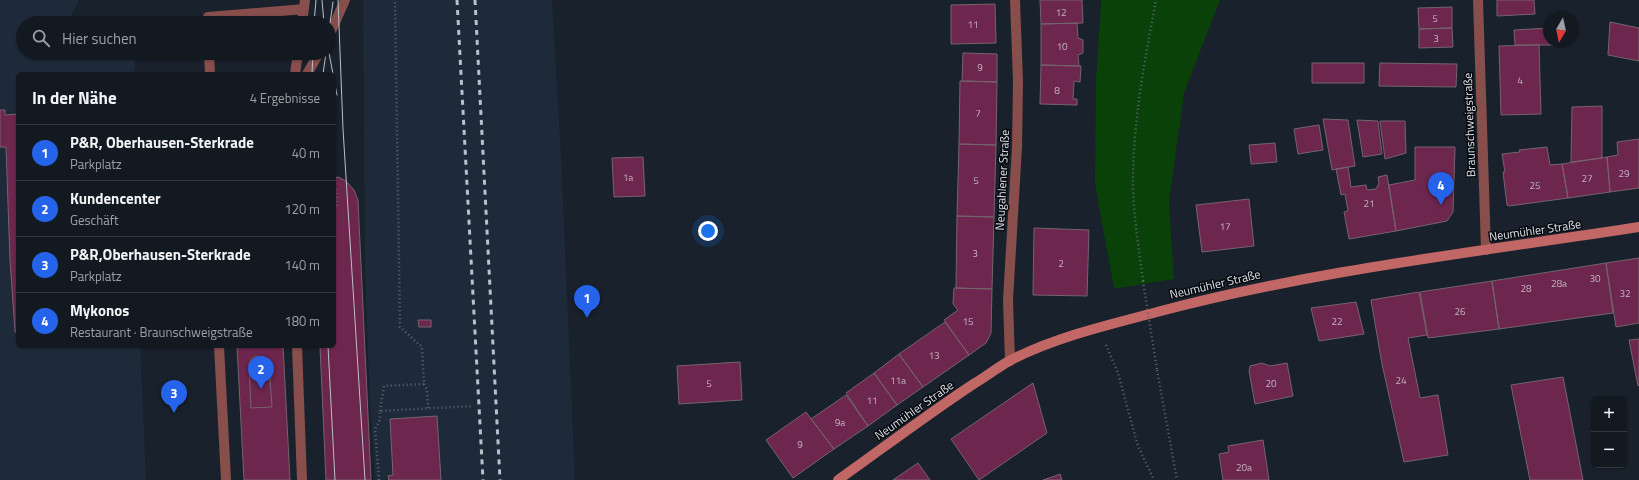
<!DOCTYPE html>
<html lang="de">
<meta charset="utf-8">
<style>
:root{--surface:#131921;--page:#20262e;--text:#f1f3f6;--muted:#9da0a5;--line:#32383f;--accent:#2563eb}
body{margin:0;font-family:"Titillium Web",sans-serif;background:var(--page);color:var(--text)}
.controls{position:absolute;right:12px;bottom:12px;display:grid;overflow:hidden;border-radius:6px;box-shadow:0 1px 3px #0004}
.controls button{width:36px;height:36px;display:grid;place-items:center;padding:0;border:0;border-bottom:1px solid var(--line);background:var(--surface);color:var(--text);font:20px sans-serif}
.compass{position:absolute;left:1543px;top:12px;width:36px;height:36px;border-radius:50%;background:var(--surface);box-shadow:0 1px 3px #0004;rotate:189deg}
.you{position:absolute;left:708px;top:231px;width:14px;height:14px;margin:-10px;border:3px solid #fff;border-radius:50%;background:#1a73e8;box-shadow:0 0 0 6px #1a73e833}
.badge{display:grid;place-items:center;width:26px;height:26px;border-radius:50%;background:var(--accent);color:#fff;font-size:13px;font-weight:700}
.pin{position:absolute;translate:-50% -33px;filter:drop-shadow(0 1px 2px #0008)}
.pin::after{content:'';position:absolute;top:21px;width:14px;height:12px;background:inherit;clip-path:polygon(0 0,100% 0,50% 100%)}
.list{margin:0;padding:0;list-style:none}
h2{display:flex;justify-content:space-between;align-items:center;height:52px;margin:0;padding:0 16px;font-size:17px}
h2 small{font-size:13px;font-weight:400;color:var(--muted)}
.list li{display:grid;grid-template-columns:26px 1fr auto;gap:12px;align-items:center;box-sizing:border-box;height:56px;padding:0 16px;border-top:1px solid var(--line)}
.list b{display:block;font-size:15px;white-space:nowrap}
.list p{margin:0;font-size:13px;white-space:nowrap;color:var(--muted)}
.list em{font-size:13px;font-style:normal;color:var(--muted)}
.icon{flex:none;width:22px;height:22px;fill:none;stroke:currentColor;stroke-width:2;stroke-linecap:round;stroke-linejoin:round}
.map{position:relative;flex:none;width:1639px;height:480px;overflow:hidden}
.search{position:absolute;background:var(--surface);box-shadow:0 1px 3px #0004;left:16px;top:16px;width:320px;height:44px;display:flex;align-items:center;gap:10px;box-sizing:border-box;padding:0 14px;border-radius:22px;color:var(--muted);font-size:15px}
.panel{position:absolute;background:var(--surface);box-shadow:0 1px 3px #0004;left:16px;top:72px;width:320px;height:276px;border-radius:6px}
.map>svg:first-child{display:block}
.built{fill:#1e2a3a}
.green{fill:#094109}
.building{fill:#6d264e;stroke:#75646c}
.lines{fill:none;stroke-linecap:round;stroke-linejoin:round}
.path{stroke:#5f6670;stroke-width:2.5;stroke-dasharray:1 3;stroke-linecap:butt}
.service{stroke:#874e4c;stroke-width:10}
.minor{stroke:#874e4c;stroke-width:10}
.secondary{stroke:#c16765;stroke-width:10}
.tram{stroke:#bac0c8;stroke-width:1}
.rail{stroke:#bac0c8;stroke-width:3;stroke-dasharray:5 5;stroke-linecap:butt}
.path-bridge{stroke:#5f6670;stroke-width:2.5;stroke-dasharray:1 3;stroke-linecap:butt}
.labels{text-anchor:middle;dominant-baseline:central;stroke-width:3;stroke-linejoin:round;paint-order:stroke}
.number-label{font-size:10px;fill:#c1b4c3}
.street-label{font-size:12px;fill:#dde3ea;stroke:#070a0f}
</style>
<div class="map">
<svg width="1639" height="480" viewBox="0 0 1639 480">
<rect width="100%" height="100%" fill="#19212c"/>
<path class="built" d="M0,0h79l-11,23h-45v30h113l-2,21h-116v272h122l6,134h-146z
M363,0h189l9,157 14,323h-200l-5,-79 -5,-132z"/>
<path class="green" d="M1101,0h119l-36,93 -15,109 5,77 -60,10 -19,-105 1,-104z"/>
<path class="building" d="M1040,0h42l1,23 -42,1z
M1497,0h37l1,14 -38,2z
M995,4l1,39 -45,1v-39z
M1452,7v21l-33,1 -1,-21z
M1610,22l29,6v33l-31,-6z
M1077,23l1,15 5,2v13l-5,2 1,11 -38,-1v-41z
M1452,28l1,19 -34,1v-19z
M1549,28v14h6l-1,3h-39l-1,-15z
M1539,45l2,69 -40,1 -2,-69z
M963,53l34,1v28l-35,-1z
M1312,63h52v20h-52z
M1380,63l77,1 -1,23 -77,-1z
M1041,65l40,1 -1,16 -6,-1 -1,18h4v6l-37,-1z
M960,81l37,1 -1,63 -37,-1z
M1602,106v52l-31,4 1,-55z
M0,110h5v5l13,-1v218h-3l-5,-72 -4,-113h-6z
M1323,119l25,1 7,46 -23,4z
M1357,120l21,1 4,33 -19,3z
M1380,121h25l1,32 -21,6z
M1319,125l4,25 -25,4 -4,-25z
M1639,139v49l-29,4 -3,-35 11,-2 -1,-13z
M1275,143l2,19 -26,2 -2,-19z
M959,144l37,1 -2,72 -37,-1z
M1415,147h40l-2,65 -6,9 -51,10 -7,-46 26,-5z
M1547,147l3,18 12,-1 6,34 -59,8 -2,-1 -4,-33h2l-3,-18 18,-2 -1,-2z
M643,157l2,39 -31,1 -2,-39z
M1607,157l3,35 -42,6 -6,-34z
M1348,167l3,20 15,-2 1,5 9,-1 3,-6 -1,-6 9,-2 9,56 -47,8 -5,-27 4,-1 -3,-17 -4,1 -5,-26z
M338,177l8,4 8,9 4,10 13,280h-45l-6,-134h14v-168z
M1249,199l5,47 -52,6 -6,-47z
M957,216l37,1 -2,72 -36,-1z
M1034,228l55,2 -2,66 -54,-1z
M1639,258v65l-23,4 -10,-64z
M1606,263l7,50 -114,16 -7,-48z
M1492,281l7,48 -71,9 -8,-46z
M954,288l38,1 -1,44 -5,10 -17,12 -25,-35 14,-10 -5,-6z
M1419,292l8,43 -19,3 12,60 18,-3 10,60 -44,7 -22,-98 -11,-64z
M1356,302l8,32 -45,7 -8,-33z
M418,320h13v7h-12z
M945,322l24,33 -46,32 -24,-33z
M1639,339v46l-1,1 -9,-46z
M237,346h46l7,134h-46z
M899,354l24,33 -26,18 -23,-32z
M256,356l8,1 5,7 3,43 -21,1 -2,-44 2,-5z
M740,362l2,38 -63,4 -2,-38z
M1262,363l8,3 17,-3 6,33 -38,8 -6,-33 1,-5z
M874,373l23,32 -29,21 -22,-33z
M1563,377l20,103h-53l-19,-95z
M1033,383l14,50 -68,47 -28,-41z
M846,395l22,31 -34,23 -23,-30z
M806,412l28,37 -41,29 -27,-38z
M437,416l4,64h-52l-1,-4 5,-1 -3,-56z
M1263,440l6,40h-46l-4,-26 10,-2 -1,-6z
M918,463l12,17h-37z
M1060,474l2,6h-19l12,-4z"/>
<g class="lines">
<path class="path" d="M334,187h2l1,19
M1143,281c-4,-33 -10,-66 -10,-100 0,-61 12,-122 23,-181
M1106,345l12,28 20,73 16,34
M1157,370l20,110
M424,384l3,6 1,18
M380,411l4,-25 40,-2 -2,-37 -22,-20 -5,-327
M379,480l-4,-51 5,-9v-9l93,-5"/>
<path class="service" d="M208,23v-6l96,-8
M302,23l3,-23
M329,36l16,-36
M209,53l1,21
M295,74l3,-21
M307,74l12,-21
M219,346l7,134
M297,346l5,134"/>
<path class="minor" d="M1478,0l8,250
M1010,361l-2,-61 9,-153 1,-65 -3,-82"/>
<path class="secondary" d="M838,480c45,-32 90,-66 137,-97 12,-7 23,-16 36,-23 45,-23 97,-35 146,-48 158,-42 321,-60 482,-85"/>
<path class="tram" d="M322,0l2,23
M338,0l5,129 22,351
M314,23l2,-23
M329,30l4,-28
M329,53l4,21
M312,74l1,-21
M323,74l3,-21
M334,80l3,15
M328,346l7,134"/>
<path class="rail" d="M457,0l26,480
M475,0l25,480"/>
<path class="path-bridge" d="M1143,281l14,89"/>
</g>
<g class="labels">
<g class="number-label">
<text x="1061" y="12">12</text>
<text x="1435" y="18">5</text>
<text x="973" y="24">11</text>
<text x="1436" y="38">3</text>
<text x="1062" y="46">10</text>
<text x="980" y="67">9</text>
<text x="1520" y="80">4</text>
<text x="1057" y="90">8</text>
<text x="978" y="113">7</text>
<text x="1624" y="173">29</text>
<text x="628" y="177">1a</text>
<text x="1587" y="178">27</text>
<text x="976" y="180">5</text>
<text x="1535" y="185">25</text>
<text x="1369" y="203">21</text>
<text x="1225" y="226">17</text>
<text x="975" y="253">3</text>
<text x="1061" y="263">2</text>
<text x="1595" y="278">30</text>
<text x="1559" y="283">28a</text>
<text x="1526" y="288">28</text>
<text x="1625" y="293">32</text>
<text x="1460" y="311">26</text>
<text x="968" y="321">15</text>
<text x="1337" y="321">22</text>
<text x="934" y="355">13</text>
<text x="898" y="380">11a</text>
<text x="1401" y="380">24</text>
<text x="709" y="383">5</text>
<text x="1271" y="383">20</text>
<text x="872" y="400">11</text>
<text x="840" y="422">9a</text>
<text x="800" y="444">9</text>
<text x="1244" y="467">20a</text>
</g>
<g class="street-label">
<text transform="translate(1469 125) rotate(-92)">Braunschweigstraße</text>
<text transform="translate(1002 180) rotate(-87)">Neugahlener Straße</text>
<text transform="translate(1535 230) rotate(-8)">Neumühler Straße</text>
<text transform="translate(1215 284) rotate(-13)">Neumühler Straße</text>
<text transform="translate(914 410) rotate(-35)">Neumühler Straße</text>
</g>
</g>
</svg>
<div class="controls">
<button>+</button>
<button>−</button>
</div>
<svg class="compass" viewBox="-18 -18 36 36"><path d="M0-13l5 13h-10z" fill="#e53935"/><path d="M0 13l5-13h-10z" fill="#9da0a5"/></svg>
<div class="you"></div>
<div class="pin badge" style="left:587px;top:318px">1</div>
<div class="pin badge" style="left:261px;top:389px">2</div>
<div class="pin badge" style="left:174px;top:413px">3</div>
<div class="pin badge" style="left:1441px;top:205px">4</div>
<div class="search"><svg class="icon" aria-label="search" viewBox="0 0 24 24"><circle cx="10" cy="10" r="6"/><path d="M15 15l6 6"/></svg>Hier suchen</div>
<section class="panel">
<h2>In der Nähe<small>4 Ergebnisse</small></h2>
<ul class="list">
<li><span class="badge">1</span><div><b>P&amp;R, Oberhausen-Sterkrade</b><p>Parkplatz</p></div><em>40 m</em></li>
<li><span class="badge">2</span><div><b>Kundencenter</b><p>Geschäft</p></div><em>120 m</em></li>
<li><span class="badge">3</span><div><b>P&amp;R,Oberhausen-Sterkrade</b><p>Parkplatz</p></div><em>140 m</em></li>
<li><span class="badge">4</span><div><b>Mykonos</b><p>Restaurant · Braunschweigstraße</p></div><em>180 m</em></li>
</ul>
</section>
</div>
